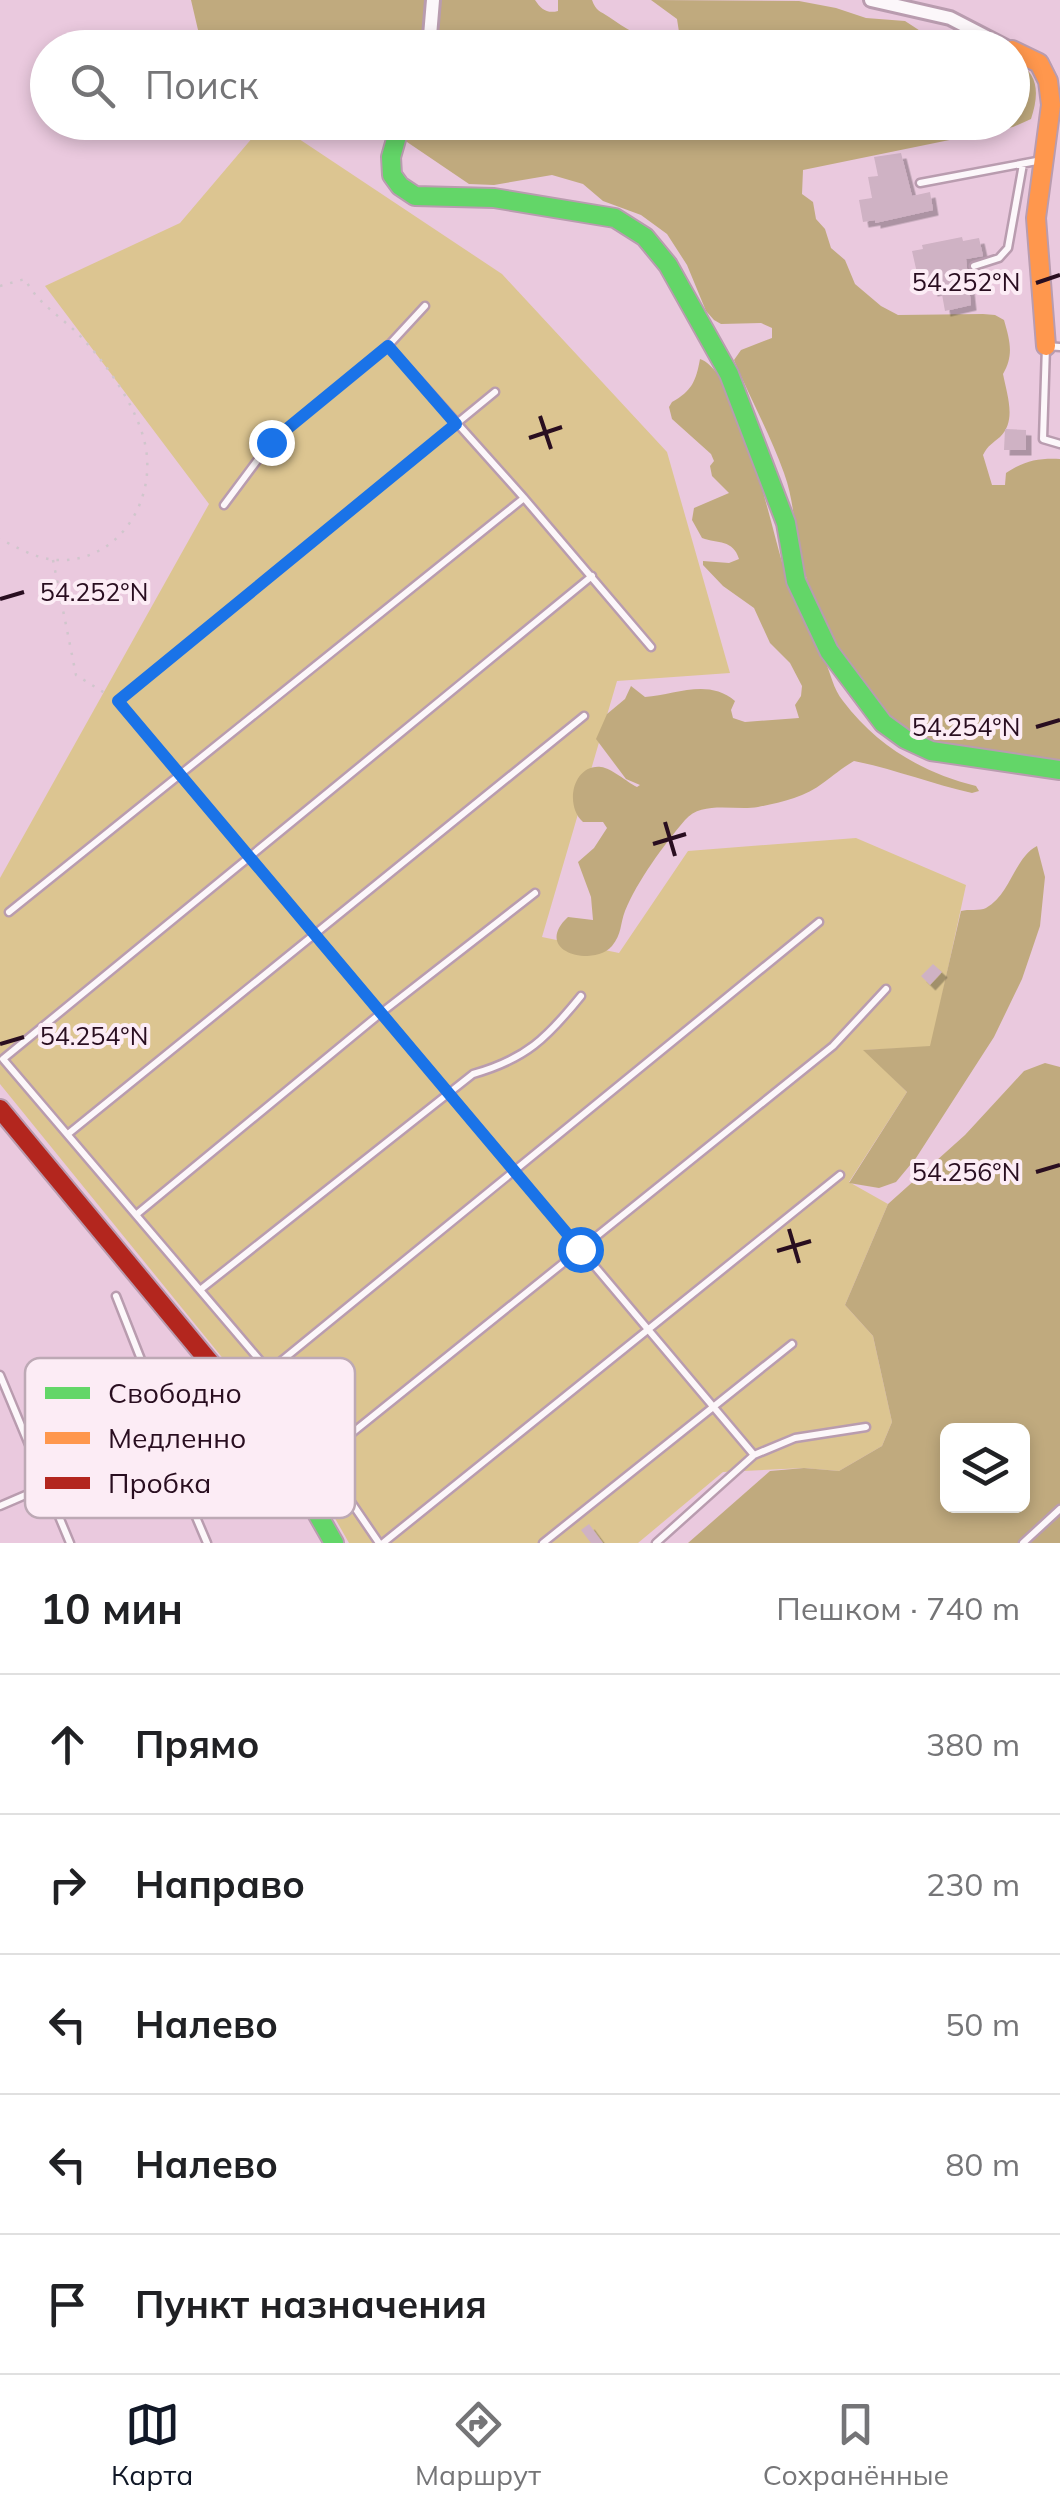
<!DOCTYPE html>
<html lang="ru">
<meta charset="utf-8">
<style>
:root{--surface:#fff;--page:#f2f2f2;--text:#202124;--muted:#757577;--line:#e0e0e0;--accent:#111827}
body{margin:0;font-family:Mulish,sans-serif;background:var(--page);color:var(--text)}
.controls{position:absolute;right:30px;bottom:30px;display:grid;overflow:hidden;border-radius:15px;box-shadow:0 5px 15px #0003}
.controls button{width:90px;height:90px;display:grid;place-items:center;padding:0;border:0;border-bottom:2px solid var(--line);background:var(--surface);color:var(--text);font:50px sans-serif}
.stop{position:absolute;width:30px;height:30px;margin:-22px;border:8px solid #1a73e8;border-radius:50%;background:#fff}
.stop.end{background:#1a73e8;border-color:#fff;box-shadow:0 2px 10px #0008}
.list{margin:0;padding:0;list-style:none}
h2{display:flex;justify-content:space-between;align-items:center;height:130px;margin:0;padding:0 40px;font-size:42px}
h2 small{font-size:32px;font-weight:400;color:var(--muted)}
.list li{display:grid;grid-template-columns:65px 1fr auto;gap:30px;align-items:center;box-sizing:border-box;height:140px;padding:0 40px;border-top:2px solid var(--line)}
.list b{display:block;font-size:38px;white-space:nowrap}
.list em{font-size:32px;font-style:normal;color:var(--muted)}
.icon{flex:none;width:55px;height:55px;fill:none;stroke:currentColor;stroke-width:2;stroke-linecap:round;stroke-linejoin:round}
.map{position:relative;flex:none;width:1060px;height:1543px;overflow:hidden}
.search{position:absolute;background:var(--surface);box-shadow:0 5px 15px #0003;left:30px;right:30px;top:30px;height:110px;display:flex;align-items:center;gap:25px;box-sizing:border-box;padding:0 35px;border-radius:55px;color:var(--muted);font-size:38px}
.sheet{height:830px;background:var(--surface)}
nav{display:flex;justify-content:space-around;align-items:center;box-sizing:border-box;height:140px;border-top:2px solid var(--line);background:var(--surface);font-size:28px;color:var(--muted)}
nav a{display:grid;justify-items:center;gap:5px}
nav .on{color:var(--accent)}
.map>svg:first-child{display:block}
.green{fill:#dcc591}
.forest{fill:#c0aa7e;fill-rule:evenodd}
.building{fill:#cfb2c4;filter:url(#shadow)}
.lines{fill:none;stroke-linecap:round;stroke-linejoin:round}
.lane-casing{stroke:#b99caf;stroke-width:11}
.street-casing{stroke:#b99caf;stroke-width:18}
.fast-casing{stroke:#b99caf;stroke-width:22}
.slow-casing{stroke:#b99caf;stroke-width:22}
.jam-casing{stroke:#b99caf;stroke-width:22}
.path{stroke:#d0c6cc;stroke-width:2.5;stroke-dasharray:2.5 8;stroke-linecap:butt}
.lane{stroke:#fcf7fa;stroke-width:6}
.street{stroke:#fcf7fa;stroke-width:12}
.fast{stroke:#63d668;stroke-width:18}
.slow{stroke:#ff974d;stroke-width:18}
.jam{stroke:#b3261e;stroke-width:18}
.route{stroke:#1a73e8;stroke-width:12}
.ticks{fill:none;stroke:#290e20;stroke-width:4}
.key{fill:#fcecf5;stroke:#bda9b5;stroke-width:2.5}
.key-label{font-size:28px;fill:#290e20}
.ticks-label{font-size:25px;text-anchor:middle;fill:#290e20;stroke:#fcecf5;stroke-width:8;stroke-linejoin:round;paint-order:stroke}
</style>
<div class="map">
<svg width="1060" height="1543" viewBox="0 0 1060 1543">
<defs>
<filter id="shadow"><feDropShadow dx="5.5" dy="5.5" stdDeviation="0" flood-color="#0004"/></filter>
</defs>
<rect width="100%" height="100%" fill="#eac9de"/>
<path class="green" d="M265,123h10l227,151 165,178 63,221 -113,8 -75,256 77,16 69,-102 168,-13 110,47 -35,162 -66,3 42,42 -58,90 39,22 -43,101 28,31 19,86 -10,24 -43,25 -35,-3 -81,4 -85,71h-289l-55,-97 -294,-362v-206l209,-374 -164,-218 135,-63z"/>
<path class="forest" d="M191,0h344c6,9 12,14 23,11v-11h34c4,11 8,11 17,17 23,16 42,29 70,15l-2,-13 -26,-19 148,1 37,7 30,10 39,3 23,15 23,1 8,10h-757z
M1013,59c27,14 26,35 18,60l-18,8 -210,43 -1,24 11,8 3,17 9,10 6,19 14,12 10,24 26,22 17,9 85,-1 12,1 9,5c6,21 10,35 -1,54 4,21 14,47 -3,63 -8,7 -12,8 -17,18l9,30h13l1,-12c18,-12 32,-15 54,-14v313c-45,-11 -125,-20 -162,-46 -37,-26 -89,-126 -98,-171 -6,-28 -6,-55 -16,-82 -14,-39 -34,-75 -50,-113l7,-10 31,-12v-10l-11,-5 -40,1 -7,-4 -8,-9 -19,-46 -20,-31 -26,-19 -38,-14 -20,-17 -31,-9 -58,10 -25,-1 -90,-61 633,-1z
M700,359c43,15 73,186 91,231 9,24 22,46 33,69 7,14 9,30 19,42 34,45 80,72 133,85l3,5 -7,2c-40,-9 -78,-24 -118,-32 -12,7 -20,14 -31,22 -17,14 -44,20 -65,24 -23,4 -56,-7 -73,13 -22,26 -47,60 -60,91 -5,13 -3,23 -13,35 -7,8 -18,10 -28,10 -26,-2 -38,-19 -16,-39l25,3 -2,-23 -13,-35 16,-14 13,-20 -4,-6h-20c-19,-17 -10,-58 18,-55 10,1 26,15 36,20l3,-2 -14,-6 -30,-40 11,-25 18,-15 6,-13 14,11c30,-2 63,-19 90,4l-4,9 2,8 12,4 54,-4 -4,-13 6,-9 1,-10 -12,-23 -20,-20 -16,-35 -31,-22 -20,-21v-4l26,2 10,-4c-6,-20 -21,-15 -37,-21l-10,-18 2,-12 35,-15 -17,-17 -2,-10 4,-5 -3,-7 -39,-35 -3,-12 3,-5c20,-11 24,-21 28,-43z
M1037,846l8,31 -5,49 -18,53 -28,58 -78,121 -20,24 -17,6 -30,-5 58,-91 -44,-42 67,-4 31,-135c7,-2 19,0 25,-3 25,-14 28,-50 51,-62z
M1045,1063l15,4v476h-372l82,-72 34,-3 35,3 43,-25 10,-24 -19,-86 -28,-31 43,-101 77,-69 59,-64zM948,1430h74v76h-74z"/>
<path class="building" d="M901,153l11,43 18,-4 3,18 -58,13v-3l-12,2 -4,-22 13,-2 -4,-21 10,-1 -4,-19z
M962,237l1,4 16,-3 4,18 -17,3 5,46 -26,6 -4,-22 -9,2 -4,-21 -11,3 -5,-22 11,-2 -1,-4z
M1005,429l21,1v20h-22z
M933,964l9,8 -12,13 -9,-9z
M589,1524l14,19h-12l-10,-13z"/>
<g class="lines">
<g class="lane-casing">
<path id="lane" d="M920,183l122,-23
M974,266l25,-8 9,-10 15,-84
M388,346l136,152 127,149
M1060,347l-14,-1 -3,93 17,5
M495,392l-377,309 636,754 -98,88
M224,505l47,-63 117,-96 37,-40
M9,912l515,-414
M68,1134l516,-418
M137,1214l244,-201 154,-120
M200,1290l273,-216c53,-15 74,-36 108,-78
M116,1296l54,137
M269,1371l550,-449
M0,1375l70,168
M162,1437l45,106
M754,1455l41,-17 71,-11
M321,1458l512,-412 53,-57
M0,1506l242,-104
M379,1543l-58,-85 -52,-87 -266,-312 589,-483
M383,1543l457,-368
M543,1543l249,-199
M1023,1543l37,-34"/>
</g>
<g class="street-casing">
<path id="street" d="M871,0l79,18 58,30
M429,48l4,-48"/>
</g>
<g class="fast-casing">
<path id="fast" d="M401,122l-10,35 1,18 8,11 15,10 79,2 121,20 30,19 23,28 61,109 57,149 10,58 33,70 54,72 22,16 26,12 129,19
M251,1412l35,47 48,84"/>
</g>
<g class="slow-casing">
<path id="slow" d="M1012,50l27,13 9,18 3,24 -15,113 10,128"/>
</g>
<g class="jam-casing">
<path id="jam" d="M0,1109l251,303"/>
</g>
<path class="path" d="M0,286l25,-7c13,26 39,39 58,60 24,26 50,63 60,97 18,59 -22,127 -86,124 -20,-1 -39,-12 -57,-21
M53,560l23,115 32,20"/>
<use href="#lane" class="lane"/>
<use href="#street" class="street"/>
<use href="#fast" class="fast"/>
<use href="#slow" class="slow"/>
<use href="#jam" class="jam"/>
</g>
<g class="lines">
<path class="route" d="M271,442l117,-96 68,78 -338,277 462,548"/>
</g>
<path class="ticks" d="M1036,283l24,-8M540,416l11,33M529,438l33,-11M0,599l24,-7M1036,727l24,-7M665,822l10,34M653,844l33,-10M0,1044l24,-7M1036,1172l24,-7M789,1229l10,34M777,1251l34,-10"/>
<rect x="25" y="1358" width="330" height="160" rx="15" class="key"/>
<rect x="45" y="1387" width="45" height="12" fill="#63d668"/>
<rect x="45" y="1432" width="45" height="12" fill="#ff974d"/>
<rect x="45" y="1477" width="45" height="12" fill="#b3261e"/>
<g class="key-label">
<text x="108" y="1403">Свободно</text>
<text x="108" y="1448">Медленно</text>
<text x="108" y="1493">Пробка</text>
</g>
<g class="ticks-label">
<text x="966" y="291">54.252°N</text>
<text x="94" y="601">54.252°N</text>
<text x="966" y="736">54.254°N</text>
<text x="94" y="1045">54.254°N</text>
<text x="966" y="1181">54.256°N</text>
</g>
</svg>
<div class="controls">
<button><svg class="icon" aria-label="layers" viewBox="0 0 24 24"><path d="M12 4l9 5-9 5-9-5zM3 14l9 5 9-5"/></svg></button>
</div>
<div class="stop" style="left:580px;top:1249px"></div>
<div class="stop end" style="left:271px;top:442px"></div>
<div class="search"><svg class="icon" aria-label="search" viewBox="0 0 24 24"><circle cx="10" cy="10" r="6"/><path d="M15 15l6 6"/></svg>Поиск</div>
</div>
<section class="sheet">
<h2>10 мин<small>Пешком · 740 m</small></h2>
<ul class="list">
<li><svg class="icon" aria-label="ahead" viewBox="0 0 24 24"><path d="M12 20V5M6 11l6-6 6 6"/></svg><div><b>Прямо</b></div><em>380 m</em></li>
<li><svg class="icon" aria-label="right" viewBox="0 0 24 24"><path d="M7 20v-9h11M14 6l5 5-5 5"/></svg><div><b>Направо</b></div><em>230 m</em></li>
<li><svg class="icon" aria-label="left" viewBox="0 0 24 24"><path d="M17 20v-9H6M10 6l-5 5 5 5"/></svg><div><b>Налево</b></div><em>50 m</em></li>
<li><svg class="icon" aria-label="left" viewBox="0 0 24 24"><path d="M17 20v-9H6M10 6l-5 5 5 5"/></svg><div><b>Налево</b></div><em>80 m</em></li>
<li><svg class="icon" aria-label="arrive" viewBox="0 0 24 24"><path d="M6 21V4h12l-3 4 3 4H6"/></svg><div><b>Пункт назначения</b></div></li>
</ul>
</section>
<nav>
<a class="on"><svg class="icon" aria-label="map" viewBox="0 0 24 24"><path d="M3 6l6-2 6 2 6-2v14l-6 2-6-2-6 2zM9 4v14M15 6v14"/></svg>Карта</a>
<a><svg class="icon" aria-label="directions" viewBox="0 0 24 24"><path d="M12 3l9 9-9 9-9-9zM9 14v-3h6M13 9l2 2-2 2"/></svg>Маршрут</a>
<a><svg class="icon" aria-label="saved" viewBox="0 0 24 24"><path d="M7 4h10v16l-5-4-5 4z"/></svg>Сохранённые</a>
</nav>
